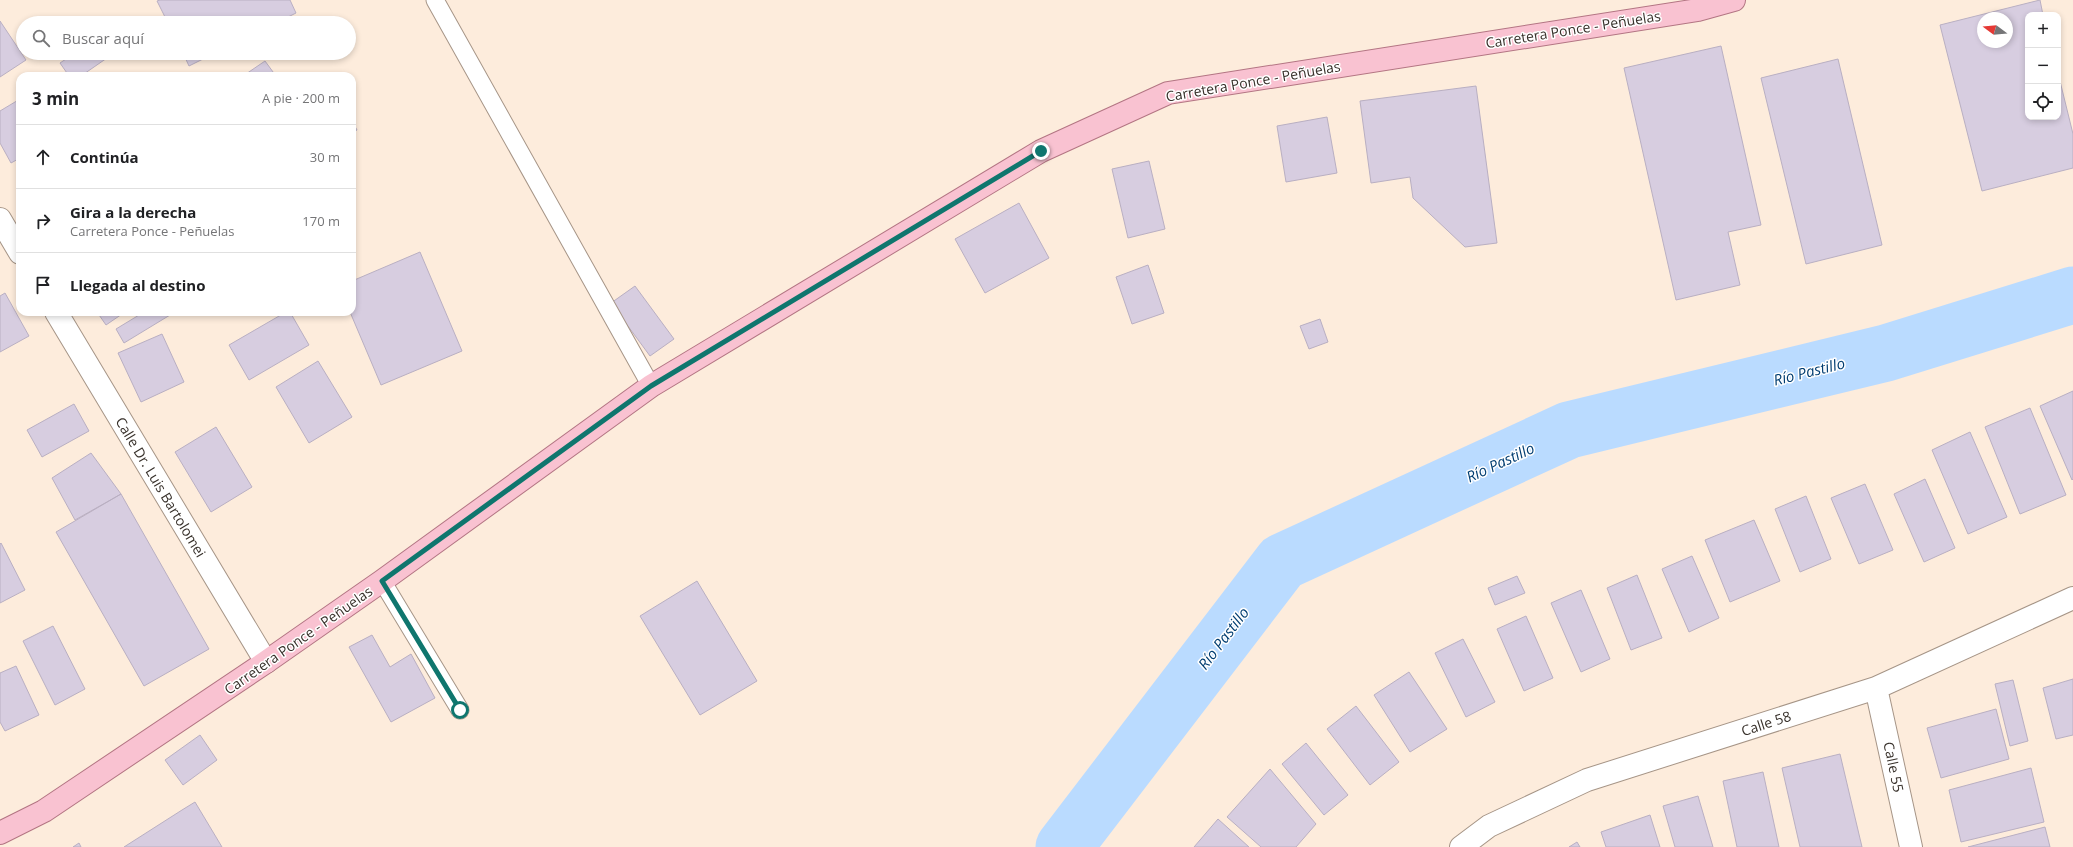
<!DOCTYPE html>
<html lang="es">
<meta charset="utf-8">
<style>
:root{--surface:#fff;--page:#f2f2f2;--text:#202124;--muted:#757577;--line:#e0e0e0}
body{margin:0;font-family:"Open Sans",sans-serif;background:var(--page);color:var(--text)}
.controls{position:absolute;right:12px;top:12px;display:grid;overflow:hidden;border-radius:8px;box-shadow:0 2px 6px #0003}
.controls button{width:36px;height:36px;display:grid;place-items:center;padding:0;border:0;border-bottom:1px solid var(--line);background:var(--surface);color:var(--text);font:20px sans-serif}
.compass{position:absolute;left:1977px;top:12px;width:36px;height:36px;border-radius:50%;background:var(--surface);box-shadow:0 2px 6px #0003;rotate:286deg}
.stop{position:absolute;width:12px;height:12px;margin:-9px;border:3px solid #0f766e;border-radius:50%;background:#fff}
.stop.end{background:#0f766e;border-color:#fff;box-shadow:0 1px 4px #0008}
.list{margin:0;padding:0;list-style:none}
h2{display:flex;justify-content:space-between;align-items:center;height:52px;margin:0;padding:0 16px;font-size:17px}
h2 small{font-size:13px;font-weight:400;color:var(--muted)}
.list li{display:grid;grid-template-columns:26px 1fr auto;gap:12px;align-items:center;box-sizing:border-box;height:64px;padding:0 16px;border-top:1px solid var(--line)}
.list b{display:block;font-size:15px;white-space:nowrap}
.list p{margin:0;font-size:13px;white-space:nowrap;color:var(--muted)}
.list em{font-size:13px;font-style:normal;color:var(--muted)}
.icon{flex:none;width:22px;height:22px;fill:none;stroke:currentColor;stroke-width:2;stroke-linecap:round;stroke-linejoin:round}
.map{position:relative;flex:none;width:2073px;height:847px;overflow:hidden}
.search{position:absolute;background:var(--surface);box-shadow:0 2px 6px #0003;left:16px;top:16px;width:340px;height:44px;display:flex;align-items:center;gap:10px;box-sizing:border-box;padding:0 14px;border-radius:22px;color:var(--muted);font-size:15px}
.panel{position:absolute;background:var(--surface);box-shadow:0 2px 6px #0003;left:16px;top:72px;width:340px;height:244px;border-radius:12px}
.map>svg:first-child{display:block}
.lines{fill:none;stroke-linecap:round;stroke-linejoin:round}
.river{stroke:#badbff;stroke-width:57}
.building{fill:#d7cde0;stroke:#b9afc2;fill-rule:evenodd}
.lane-casing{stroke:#a69587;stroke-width:19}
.street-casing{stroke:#a69587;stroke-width:24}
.primary-casing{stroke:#b37583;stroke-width:24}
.lane{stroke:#fff;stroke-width:17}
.street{stroke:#fff;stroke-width:22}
.primary{stroke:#f9c2d1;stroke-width:22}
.route{stroke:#0f766e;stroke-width:5}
.labels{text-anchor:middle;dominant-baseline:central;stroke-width:3;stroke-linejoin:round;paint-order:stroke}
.street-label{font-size:14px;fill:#38312b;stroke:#fff}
.water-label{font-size:15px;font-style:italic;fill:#003d71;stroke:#fff}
</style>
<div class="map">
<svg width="2073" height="847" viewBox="0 0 2073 847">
<rect width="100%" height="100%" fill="#fdecdc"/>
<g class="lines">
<path class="river" d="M1064,847l218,-285 287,-132 317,-77 187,-58"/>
</g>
<path class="building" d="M160,0h130l6,13 -20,10h-108l-11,-22z
M2040,0l3,15h-15v102h30v-44l15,61v34l-91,23 -42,-166zM1983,18h24v24h-24z
M0,21l26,39 -26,17z
M1721,46l40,179 -33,7 12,53 -64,15 -52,-232z
M75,53h29l3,5 -26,18h-12l-9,-13z
M183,53h32l-26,13z
M1838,59l44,186 -76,19 -45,-186z
M265,61l11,15h-33z
M1476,86l21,157 -32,4 -52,-49 -3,-21 -39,6 -11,-82z
M20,99v59l-9,5 -11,-20v-32z
M1327,117l10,56 -51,9 -9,-56z
M352,121l5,9 -5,3z
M1149,161l16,68 -37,9 -16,-69z
M1019,203l30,55 -64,35 -30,-54z
M420,252l42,99 -81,34 -31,-73h2v-31z
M1148,265l16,48 -32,11 -16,-47z
M635,286l39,53 -24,17 -39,-53z
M5,293l24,43 -29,16v-56z
M97,312h28l-19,13z
M144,312h31l-51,31 -8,-14z
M286,312h4l19,33 -60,35 -20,-35z
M1320,319l8,23 -19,7 -9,-23z
M162,334l22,48 -43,20 -23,-49z
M318,361l34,56 -43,26 -33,-56z
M2073,391v88l-1,1 -32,-74z
M74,404l15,27 -47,26 -15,-27z
M2030,408l36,87 -46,19 -35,-87z
M216,427l36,60 -41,25 -36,-60z
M1970,432l37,85 -39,17 -36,-84z
M91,453l30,41 -46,26 -23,-42z
M1925,479l30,69 -31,14 -30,-68z
M1865,484l28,66 -34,14 -28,-66z
M121,494l88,155 -65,37 -88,-154z
M1806,496l25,63 -31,13 -25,-63z
M1754,520l26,61 -50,21 -25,-62z
M1,543l24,47 -25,13v-59z
M1692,556l27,62 -30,14 -27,-63z
M1637,575l25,63 -31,12 -24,-62z
M1517,576l8,17 -30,12 -7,-17z
M697,581l60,100 -57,34 -60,-99z
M1581,590l29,69 -29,13 -30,-69z
M1526,616l27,62 -29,13 -27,-62z
M53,626l32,63 -30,16 -32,-64z
M372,635l18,32 21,-13 24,44 -44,24 -42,-75z
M1463,639l32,63 -29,15 -31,-64z
M16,666l23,49 -34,16 -5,-9v-49z
M1409,672l38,57 -37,23 -36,-57z
M2073,679v56l-17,4 -13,-51z
M2013,680l15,61 -18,5 -15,-62z
M1356,706l43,56 -29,23 -43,-56z
M1996,709l13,50 -68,19 -14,-50z
M200,735l17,25 -34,25 -18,-25z
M1306,743l42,52 -24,20 -42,-51z
M1840,754l22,93h-62l-18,-79z
M2031,768l13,54 -83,20 -12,-52z
M1270,769l46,55 -20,23h-35l-34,-30z
M1763,772l16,75h-42l-14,-66z
M1698,796l15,51h-38l-12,-41z
M195,802l27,45h-98l58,-37z
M1650,815l10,32h-54l-5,-15z
M1218,819l31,28h-55z
M2045,827l5,20h-82z
M1577,842l3,5h-11z
M79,843l2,4h-8z"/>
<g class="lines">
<g class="lane-casing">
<path id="lane" d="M435,0l216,386
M382,581l78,129"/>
</g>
<g class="street-casing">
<path id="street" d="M0,219l20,34
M56,312l210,350
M1876,688l35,159
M1461,847l28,-21 98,-46 289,-92 197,-90"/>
</g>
<g class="primary-casing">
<path id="primary" d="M0,833l44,-22 222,-149 116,-81 269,-195 390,-235 127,-58 530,-83 36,-10"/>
</g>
<use href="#lane" class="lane"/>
<use href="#street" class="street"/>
<use href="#primary" class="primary"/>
</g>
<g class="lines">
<path class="route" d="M460,710l-78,-129 269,-195 390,-235"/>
</g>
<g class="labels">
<g class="street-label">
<text transform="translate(1573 29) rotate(-9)">Carretera Ponce - Peñuelas</text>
<text transform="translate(1253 81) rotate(-10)">Carretera Ponce - Peñuelas</text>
<text transform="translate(161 487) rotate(59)">Calle Dr. Luis Bartolomei</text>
<text transform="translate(298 640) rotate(-35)">Carretera Ponce - Peñuelas</text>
<text transform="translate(1766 723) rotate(-18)">Calle 58</text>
<text transform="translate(1894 767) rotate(78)">Calle 55</text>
</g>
<g class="water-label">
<text transform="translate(1809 371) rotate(-14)">Río Pastillo</text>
<text transform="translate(1500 462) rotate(-25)">Río Pastillo</text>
<text transform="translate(1223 638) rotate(-53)">Río Pastillo</text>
</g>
</g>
</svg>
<div class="controls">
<button>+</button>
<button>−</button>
<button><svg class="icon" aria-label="locate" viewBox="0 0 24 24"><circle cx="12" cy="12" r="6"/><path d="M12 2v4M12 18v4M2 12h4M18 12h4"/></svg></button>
</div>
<svg class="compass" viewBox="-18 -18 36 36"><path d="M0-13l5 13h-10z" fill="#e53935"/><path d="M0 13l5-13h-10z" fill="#757577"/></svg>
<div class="stop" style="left:460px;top:710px"></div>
<div class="stop end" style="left:1041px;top:151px"></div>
<div class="search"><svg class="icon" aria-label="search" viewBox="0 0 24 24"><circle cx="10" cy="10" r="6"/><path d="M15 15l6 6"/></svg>Buscar aquí</div>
<section class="panel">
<h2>3 min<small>A pie · 200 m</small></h2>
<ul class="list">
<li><svg class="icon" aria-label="ahead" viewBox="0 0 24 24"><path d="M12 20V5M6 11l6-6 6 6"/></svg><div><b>Continúa</b></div><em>30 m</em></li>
<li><svg class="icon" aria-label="right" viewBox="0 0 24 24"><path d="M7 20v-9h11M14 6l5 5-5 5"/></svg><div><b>Gira a la derecha</b><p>Carretera Ponce - Peñuelas</p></div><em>170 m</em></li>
<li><svg class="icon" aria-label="arrive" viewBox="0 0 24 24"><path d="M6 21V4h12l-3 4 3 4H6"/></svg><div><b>Llegada al destino</b></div></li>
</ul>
</section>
</div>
